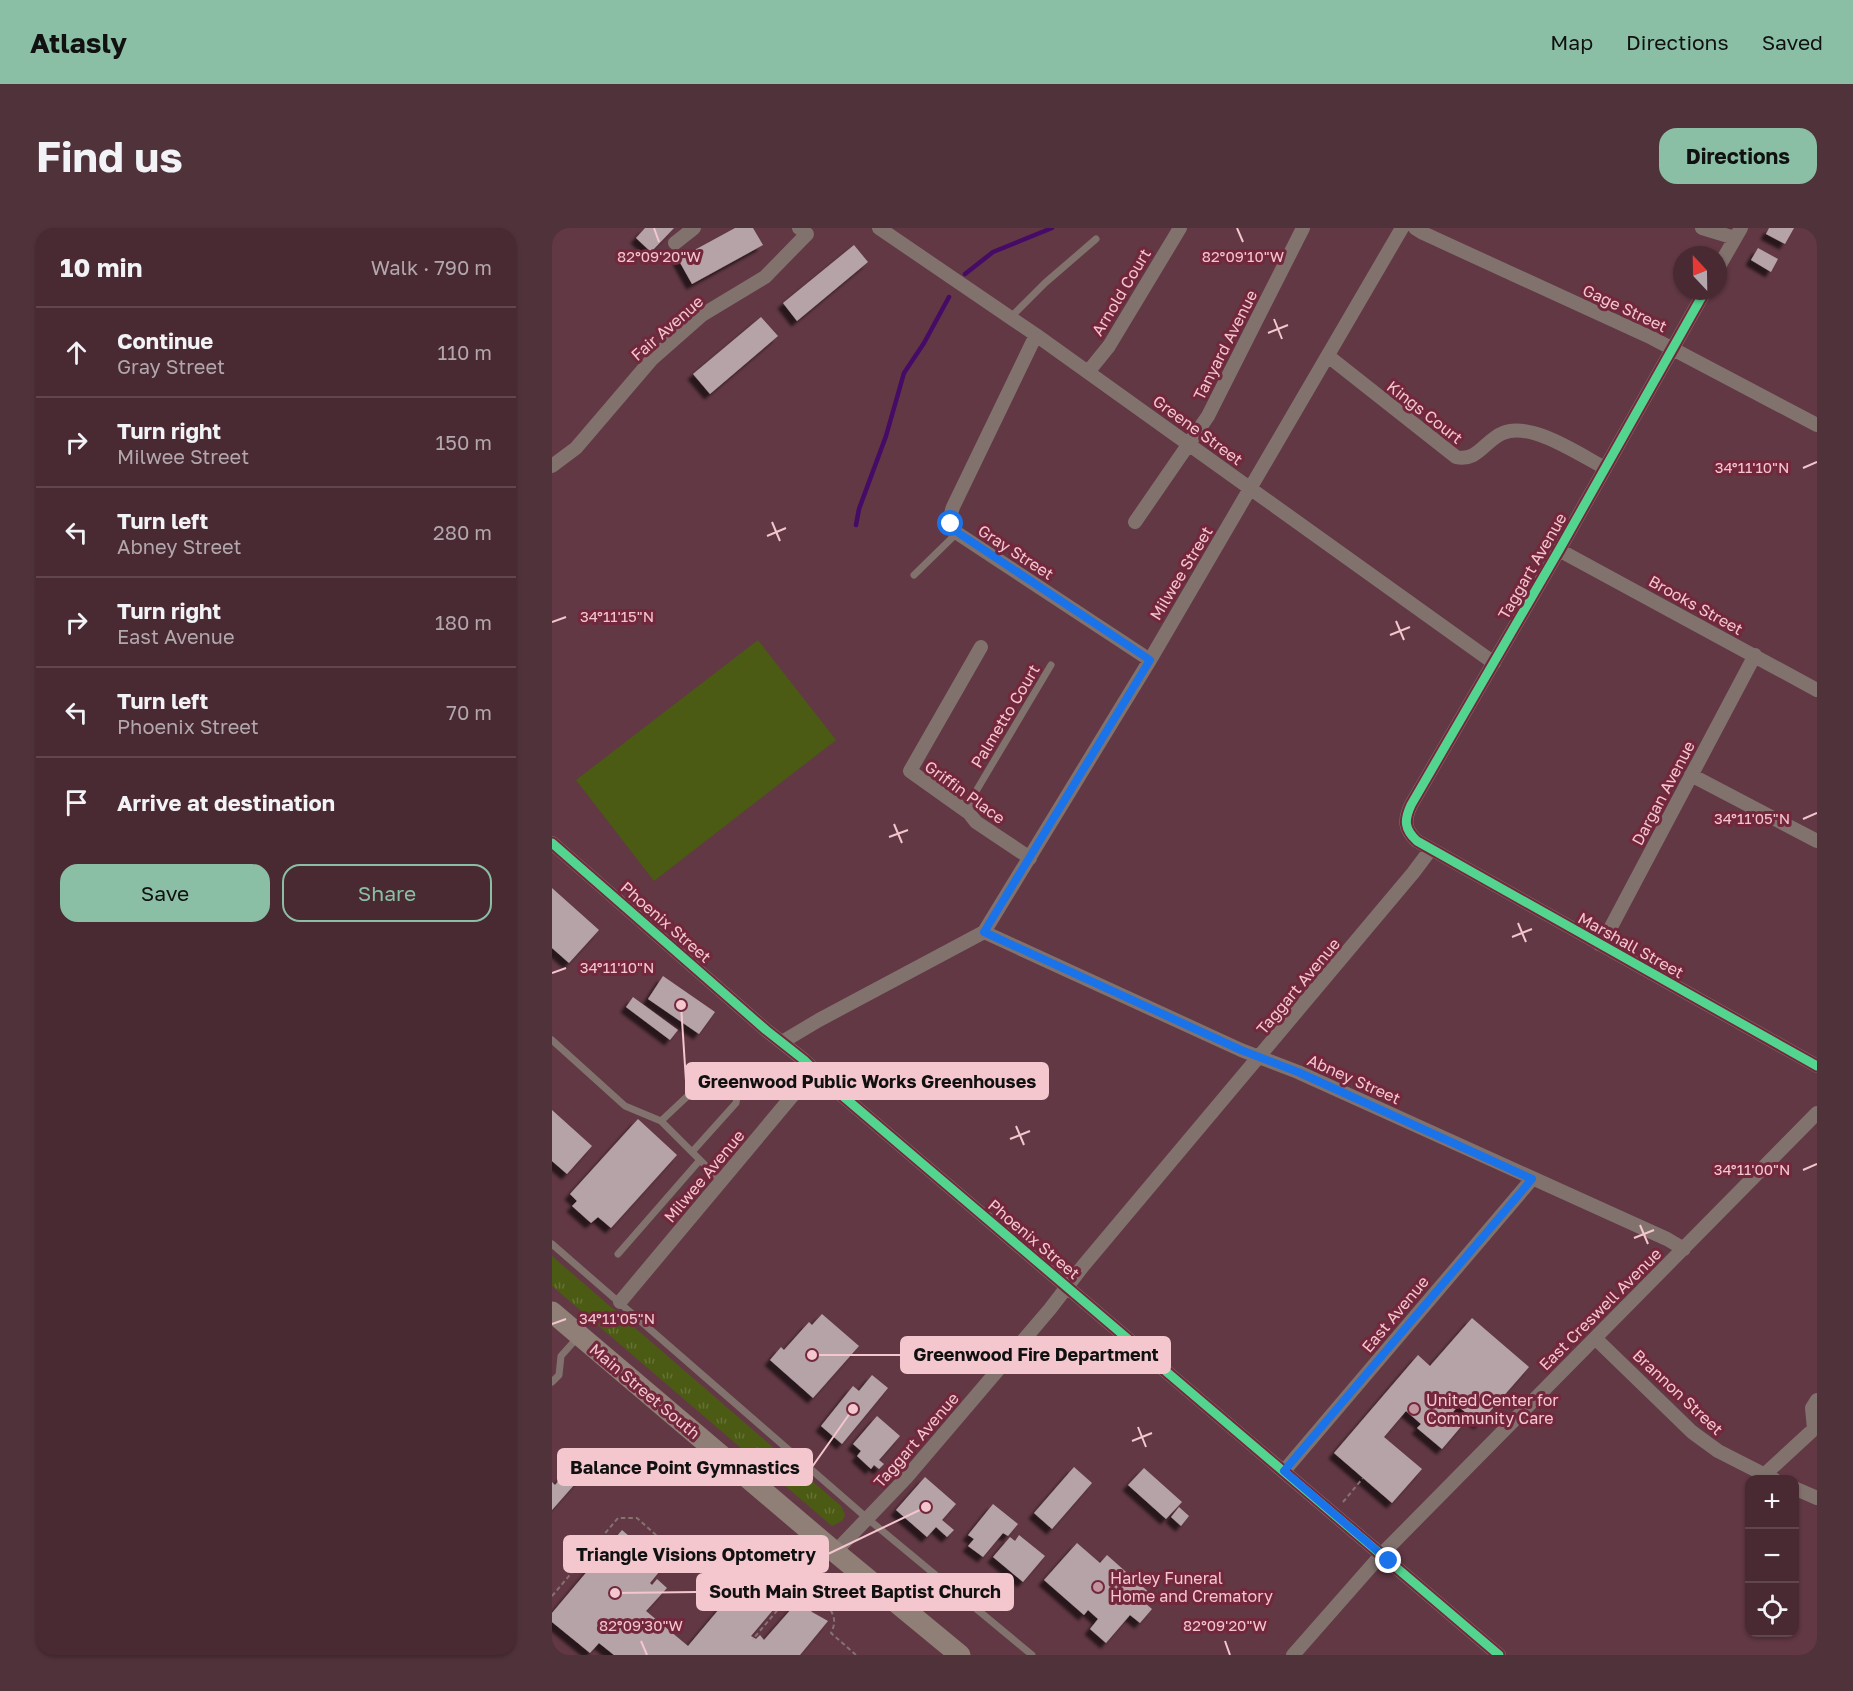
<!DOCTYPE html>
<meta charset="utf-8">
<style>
:root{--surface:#492a33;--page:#50323b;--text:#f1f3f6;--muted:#b1a7ac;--line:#61464e;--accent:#8abfa5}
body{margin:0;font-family:"Golos Text",sans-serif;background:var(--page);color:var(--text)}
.controls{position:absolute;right:18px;bottom:18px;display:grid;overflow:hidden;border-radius:12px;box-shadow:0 2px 4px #0004}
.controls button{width:54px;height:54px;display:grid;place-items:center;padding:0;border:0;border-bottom:2px solid var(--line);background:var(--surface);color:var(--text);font:30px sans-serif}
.compass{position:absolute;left:1121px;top:18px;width:54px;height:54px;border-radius:50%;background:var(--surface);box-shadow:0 2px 4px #0004;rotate:338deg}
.stop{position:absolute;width:18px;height:18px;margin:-14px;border:4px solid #1a73e8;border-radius:50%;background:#fff}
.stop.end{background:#1a73e8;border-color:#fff;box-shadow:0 2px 6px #0008}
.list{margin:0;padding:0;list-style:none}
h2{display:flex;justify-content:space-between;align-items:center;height:78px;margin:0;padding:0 24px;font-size:26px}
h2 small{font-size:20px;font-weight:400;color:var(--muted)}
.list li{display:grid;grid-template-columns:39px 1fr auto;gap:18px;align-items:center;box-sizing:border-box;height:90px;padding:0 24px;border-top:2px solid var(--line)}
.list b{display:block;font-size:22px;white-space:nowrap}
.list p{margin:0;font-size:20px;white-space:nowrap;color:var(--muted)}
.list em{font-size:20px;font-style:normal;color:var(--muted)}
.actions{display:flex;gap:12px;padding:18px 24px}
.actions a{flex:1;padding:14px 0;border:2px solid var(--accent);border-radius:18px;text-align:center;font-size:21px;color:var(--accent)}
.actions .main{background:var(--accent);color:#111}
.icon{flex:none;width:33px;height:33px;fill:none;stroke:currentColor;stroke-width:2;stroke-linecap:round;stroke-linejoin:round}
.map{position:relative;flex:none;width:1265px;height:1427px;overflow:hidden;border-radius:18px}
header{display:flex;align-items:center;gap:36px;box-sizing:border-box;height:84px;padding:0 30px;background:var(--accent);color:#111}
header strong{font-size:28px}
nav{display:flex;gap:33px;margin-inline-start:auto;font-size:21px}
.intro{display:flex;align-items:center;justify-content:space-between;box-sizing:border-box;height:144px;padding:0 36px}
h1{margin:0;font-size:42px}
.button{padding:15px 27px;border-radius:18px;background:var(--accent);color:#111;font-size:21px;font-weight:700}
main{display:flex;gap:36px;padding:0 36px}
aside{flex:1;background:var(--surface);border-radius:18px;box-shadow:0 2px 4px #0004}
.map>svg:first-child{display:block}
.grass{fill:url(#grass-tufts)}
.garden{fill:#4b5b14}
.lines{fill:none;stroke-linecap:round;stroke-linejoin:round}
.stream{stroke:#460b66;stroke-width:4.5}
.building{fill:#b5a3a8;filter:url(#shadow)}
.path{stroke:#857271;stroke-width:2;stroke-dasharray:4.5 3;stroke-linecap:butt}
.service{stroke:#82726e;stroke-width:7}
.minor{stroke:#82726e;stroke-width:14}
.primary{stroke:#907f76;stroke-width:21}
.cycleway-casing{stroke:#72273c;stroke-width:13}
.cycleway{stroke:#53d58f;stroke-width:9}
.route{stroke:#1a73e8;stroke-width:8}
.ticks{fill:none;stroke:#f4c6ce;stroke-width:2}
.poi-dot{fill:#c1949e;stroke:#72273c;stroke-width:2}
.labels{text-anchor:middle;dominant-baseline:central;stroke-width:6;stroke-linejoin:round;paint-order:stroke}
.street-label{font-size:16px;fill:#f4c6ce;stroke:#72273c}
.poi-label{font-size:16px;fill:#f4c6ce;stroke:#72273c;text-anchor:start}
.ticks-label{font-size:15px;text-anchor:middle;fill:#f4c6ce;stroke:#72273c;stroke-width:6;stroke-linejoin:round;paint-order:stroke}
.leader{fill:none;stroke:#f4c6ce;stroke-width:2}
.callout-dot{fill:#f4c6ce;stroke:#72273c;stroke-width:2}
.callout{fill:#f4c6ce;stroke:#f4c6ce;stroke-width:2}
.callout-label{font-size:18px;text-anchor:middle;font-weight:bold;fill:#111}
</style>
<header>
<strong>Atlasly</strong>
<nav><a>Map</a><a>Directions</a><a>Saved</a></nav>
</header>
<div class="intro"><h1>Find us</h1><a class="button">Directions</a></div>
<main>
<aside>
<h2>10 min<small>Walk · 790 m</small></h2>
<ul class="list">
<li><svg class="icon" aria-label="ahead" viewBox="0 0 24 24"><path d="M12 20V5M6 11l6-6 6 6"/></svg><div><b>Continue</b><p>Gray Street</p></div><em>110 m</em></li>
<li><svg class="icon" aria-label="right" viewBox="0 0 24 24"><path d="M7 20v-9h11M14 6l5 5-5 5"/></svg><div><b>Turn right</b><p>Milwee Street</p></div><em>150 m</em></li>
<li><svg class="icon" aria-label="left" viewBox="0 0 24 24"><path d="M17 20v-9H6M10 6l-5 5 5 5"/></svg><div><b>Turn left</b><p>Abney Street</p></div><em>280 m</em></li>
<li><svg class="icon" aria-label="right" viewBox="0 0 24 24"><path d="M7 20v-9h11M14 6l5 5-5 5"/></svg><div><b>Turn right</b><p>East Avenue</p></div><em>180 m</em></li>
<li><svg class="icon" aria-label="left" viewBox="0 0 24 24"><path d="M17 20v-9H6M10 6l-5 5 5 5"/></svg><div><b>Turn left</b><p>Phoenix Street</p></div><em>70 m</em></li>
<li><svg class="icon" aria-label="arrive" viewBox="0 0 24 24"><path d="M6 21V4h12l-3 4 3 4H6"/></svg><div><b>Arrive at destination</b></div></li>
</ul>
<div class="actions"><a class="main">Save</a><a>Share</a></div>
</aside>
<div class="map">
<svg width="1265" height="1427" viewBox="0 0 1265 1427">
<defs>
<pattern id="grass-tufts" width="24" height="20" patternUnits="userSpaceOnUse" patternTransform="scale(1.5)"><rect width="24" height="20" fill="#4b5b14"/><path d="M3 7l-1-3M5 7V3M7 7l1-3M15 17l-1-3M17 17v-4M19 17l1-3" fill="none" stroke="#667135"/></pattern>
<filter id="shadow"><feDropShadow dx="-5.5" dy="5.5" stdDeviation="1.5" flood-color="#0009"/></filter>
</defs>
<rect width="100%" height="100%" fill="#613844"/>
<path class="grass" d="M0,1028l289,250 4,9 -3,6 -10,5 -280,-240z"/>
<path class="garden" d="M206,412l78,100 -182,141 -78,-101z"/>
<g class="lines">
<path class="stream" d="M413,46l28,-22 59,-24
M304,297l3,-16 27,-73 18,-63 20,-30 25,-46"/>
</g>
<path class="building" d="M93,0h29l-23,24 -15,-14z
M183,0h18l10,17 -71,39 -14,-25z
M1217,0h25l-9,16 -19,-10z
M302,17l14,17 -71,59 -14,-18z
M1206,20l20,11 -7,13 -20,-12z
M209,89l17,19 -68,58 -17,-20z
M0,660l47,42 -30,33 -17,-15z
M111,748l52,36 -16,22 -51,-35z
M81,769l45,33 -8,10 -44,-33z
M0,882l40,36 -25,28 -15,-13z
M86,891l39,36 -66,73 -13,-11 -7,6 -19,-17 5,-5 -7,-7z
M270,1086l37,32 -46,52 -43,-38 11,-13 3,3 25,-28 3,3z
M920,1090l57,49 -50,57 -21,-18 -5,6 12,10 -23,27 -25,-21 4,-4 -15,-13 -22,26 38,32 -30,34 -58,-50 84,-98 12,11z
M320,1147l16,13 -46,56 -21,-18 32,-40 6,5z
M325,1188l23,20 -21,24 5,4 -5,5 -5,-4 -3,4 -14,-13 4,-5 -8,-7z
M34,1221l11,10 -45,51v-28l3,3z
M522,1239l18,16 -40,46 -18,-16z
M592,1240l38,34 -16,17 -38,-34z
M373,1249l31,27 -14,16 12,10 -7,7 -11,-10 -9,10 -31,-27z
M441,1276l25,20 -10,12 -5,-3 -20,24 -15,-11 6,-7 -6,-4z
M627,1279l10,9 -8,10 -10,-9z
M70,1302l42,36 -14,17 2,2 5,-6 10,9 -21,23 42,35 53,-63 32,27 -22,26 5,3 4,-4 4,5 36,-41 12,13 16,9 -28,34h-186l-15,-12 -9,10 -38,-31v-9z
M467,1307l26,21 -22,26 -30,-25 17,-20 5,4z
M525,1315l23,20 7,-8 45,40 -7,8 7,6 -12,14 -10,-8 -24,28 -16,-14 8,-10 -10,-9 -4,5 -40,-35z"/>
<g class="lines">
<path class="path" d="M791,1274l20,-24
M0,1368l66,-78h19l46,41 66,13 16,16 4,-4 17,16 -33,39
M272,1369c6,15 15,20 7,36l25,22
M234,1372c17,-11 20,-13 38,-3l15,-16"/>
<path class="service" d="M459,89l34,-34 51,-44
M362,347l43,-42
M417,585v-10l82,-138
M0,812l73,66 36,15 60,60
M109,893l49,-46h5l18,16 4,6 -1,6 -44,49
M0,1016l316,275 164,136
M66,1026l82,-94
M0,1154l7,-7 2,-19 17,-19"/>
<path class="minor" d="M327,0l157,107 458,328
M863,0l8,5 229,105 165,87
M1150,0l33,10
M123,15l19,-15
M1166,40l23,-40
M1153,63l-146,259 -148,255c-7,15 -7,24 6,36l400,225
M484,107l-83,172c-4,11 -4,17 4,26l193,127
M776,128l128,101c22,5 29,-17 47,-24 28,-12 77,22 102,35
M536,144l21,-26 71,-118
M0,238l24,-18 76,-89 50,-44 63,-38 42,-43 -8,-6
M583,294l73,-106 95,-188
M1007,322l258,140
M429,419l-71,124 59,42 7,9 54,36
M1139,547l126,66
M0,615l214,187 38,30 27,26 668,569
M432,704l166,-272 252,-432
M432,704l257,118 57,22 369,167 17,10
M1047,716l12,-17 144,-272
M230,814l37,-22 165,-88
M68,1074l194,-232
M1043,1110l97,94 26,19 57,29
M1262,1201l-2,-21 5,-8
M732,1243l248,-292
M1212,1247l50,-46 3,-1
M1242,1260l23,10
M283,1324l71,-74 144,-169 33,-43 330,-393 18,-24
M741,1427l88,-100 436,-442"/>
<path class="primary" d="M0,1084l283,240 125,103"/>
<g class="cycleway-casing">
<path id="cycleway" d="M1153,63l-146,259 -148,255c-7,15 -7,24 6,36l400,225
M0,615l214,187 38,30 27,26 668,569"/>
</g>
<use href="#cycleway" class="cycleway"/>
</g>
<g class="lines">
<path class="route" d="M399,296l6,8 193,128 -166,272 257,118 57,22 234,107 -248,292 105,90"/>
</g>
<path class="ticks" d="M102,0l5,14M685,0l6,14M722,91l8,20M716,105l20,-8M1251,240l14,-6M220,294l8,19M215,308l19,-8M844,393l8,19M0,394l14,-5M838,407l20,-8M1251,591l14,-6M342,596l8,19M337,609l19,-7M966,695l8,19M960,709l20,-8M0,745l14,-5M464,898l8,19M458,911l20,-8M1251,942l14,-6M1088,997l8,19M1082,1010l20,-8M0,1096l14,-5M586,1199l8,20M580,1213l20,-8M89,1413l6,14M673,1413l5,14"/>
<g class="poi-dot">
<circle cx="862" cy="1181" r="6"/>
<circle cx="546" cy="1359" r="6"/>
</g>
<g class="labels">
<g class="street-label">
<text transform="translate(569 64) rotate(-59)">Arnold Court</text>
<text transform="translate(1073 80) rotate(25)">Gage Street</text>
<text transform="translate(115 100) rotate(-41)">Fair Avenue</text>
<text transform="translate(673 117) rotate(-63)">Tanyard Avenue</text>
<text transform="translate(873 184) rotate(38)">Kings Court</text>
<text transform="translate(646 202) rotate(36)">Greene Street</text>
<text transform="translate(464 324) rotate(33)">Gray Street</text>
<text transform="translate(980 338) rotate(-60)">Taggart Avenue</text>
<text transform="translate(629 345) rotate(-59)">Milwee Street</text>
<text transform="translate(1144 377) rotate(29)">Brooks Street</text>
<text transform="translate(453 488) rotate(-59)">Palmetto Court</text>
<text transform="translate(413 564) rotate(36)">Griffin Place</text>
<text transform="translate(1111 565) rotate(-62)">Dargan Avenue</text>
<text transform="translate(114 694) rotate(41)">Phoenix Street</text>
<text transform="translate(1079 717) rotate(29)">Marshall Street</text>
<text transform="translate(746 758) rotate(-50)">Taggart Avenue</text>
<text transform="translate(802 851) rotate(24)">Abney Street</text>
<text transform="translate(152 948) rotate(-50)">Milwee Avenue</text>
<text transform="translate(482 1011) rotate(40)">Phoenix Street</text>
<text transform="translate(1048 1081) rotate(-45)">East Creswell Avenue</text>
<text transform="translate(843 1086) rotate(-50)">East Avenue</text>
<text transform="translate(93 1163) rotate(40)">Main Street South</text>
<text transform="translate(1126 1164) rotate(43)">Brannon Street</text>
<text transform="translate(364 1212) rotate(-49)">Taggart Avenue</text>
</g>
<g class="poi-label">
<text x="874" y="1172">United Center for<tspan x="874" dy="18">Community Care</tspan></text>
<text x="558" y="1350">Harley Funeral<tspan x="558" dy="18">Home and Crematory</tspan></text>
</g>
</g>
<g class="ticks-label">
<text x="107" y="34">82°09'20"W</text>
<text x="691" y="34">82°09'10"W</text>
<text x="1200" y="245">34°11'10"N</text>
<text x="65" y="394">34°11'15"N</text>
<text x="1200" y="596">34°11'05"N</text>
<text x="65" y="745">34°11'10"N</text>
<text x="1200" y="947">34°11'00"N</text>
<text x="65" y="1096">34°11'05"N</text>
<text x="89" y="1403">82°09'30"W</text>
<text x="673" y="1403">82°09'20"W</text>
</g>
<path class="leader" d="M129 777L134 853M260 1127L349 1127M301 1181L260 1239M374 1279L276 1326M63 1365L145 1364"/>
<g class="callout-dot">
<circle cx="129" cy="777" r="6"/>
<circle cx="260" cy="1127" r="6"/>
<circle cx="301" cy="1181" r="6"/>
<circle cx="374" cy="1279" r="6"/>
<circle cx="63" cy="1365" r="6"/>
</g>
<g class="callout">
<rect x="134" y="835" width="362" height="36" rx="6"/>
<rect x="349" y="1109" width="269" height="36" rx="6"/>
<rect x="6" y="1221" width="254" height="36" rx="6"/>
<rect x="12" y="1308" width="264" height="36" rx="6"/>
<rect x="145" y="1346" width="316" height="36" rx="6"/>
</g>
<g class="callout-label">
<text x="315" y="860">Greenwood Public Works Greenhouses</text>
<text x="484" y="1133">Greenwood Fire Department</text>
<text x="133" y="1246">Balance Point Gymnastics</text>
<text x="144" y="1333">Triangle Visions Optometry</text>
<text x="303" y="1370">South Main Street Baptist Church</text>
</g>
</svg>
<div class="controls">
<button>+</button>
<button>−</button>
<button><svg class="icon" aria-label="locate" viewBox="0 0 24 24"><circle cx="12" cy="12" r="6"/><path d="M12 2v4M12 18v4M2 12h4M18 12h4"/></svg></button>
</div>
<svg class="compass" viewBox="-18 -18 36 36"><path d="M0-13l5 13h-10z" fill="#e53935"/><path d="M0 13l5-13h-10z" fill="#b1a7ac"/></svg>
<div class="stop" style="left:399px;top:296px"></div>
<div class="stop end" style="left:837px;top:1333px"></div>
</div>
</main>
